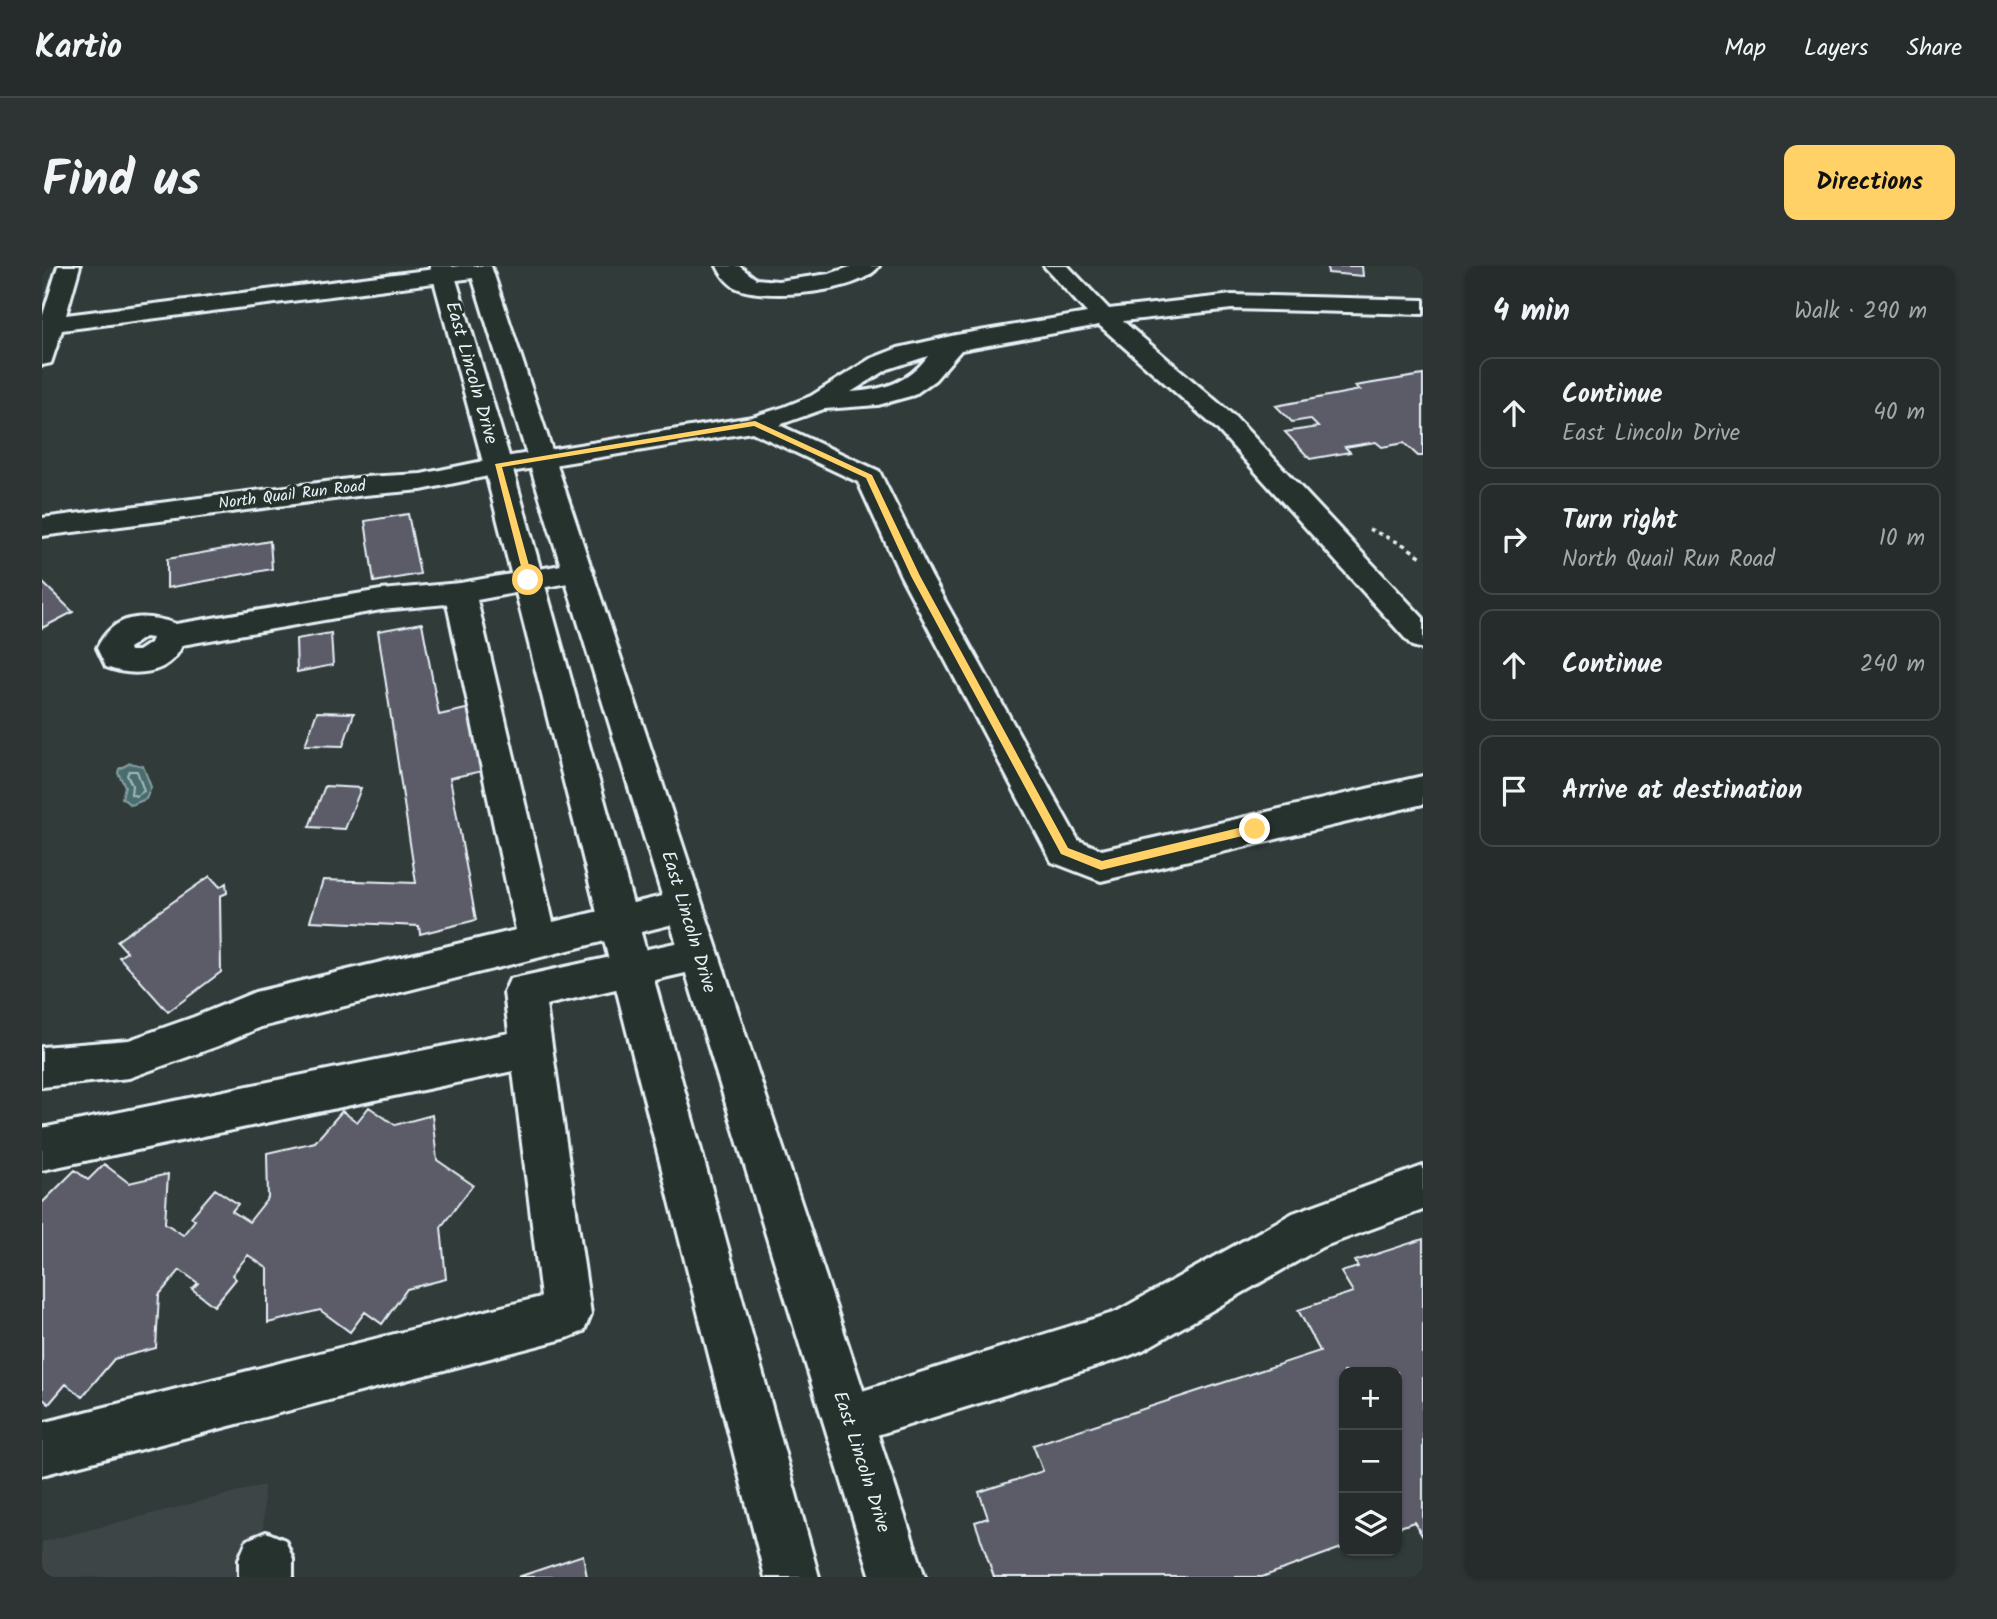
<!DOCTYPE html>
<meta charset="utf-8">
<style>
:root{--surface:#252c2b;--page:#2d3433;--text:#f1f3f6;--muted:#a3a7a9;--line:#424847;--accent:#ffd166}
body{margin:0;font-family:Kalam,sans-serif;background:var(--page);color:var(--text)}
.controls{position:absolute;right:21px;bottom:21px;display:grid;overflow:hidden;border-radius:14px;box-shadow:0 2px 5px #0004}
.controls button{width:63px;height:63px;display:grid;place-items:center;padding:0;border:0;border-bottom:2px solid var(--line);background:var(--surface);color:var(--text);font:35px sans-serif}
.stop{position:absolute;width:21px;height:21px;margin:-16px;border:5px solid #ffd166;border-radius:50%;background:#fff}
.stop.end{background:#ffd166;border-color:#fff;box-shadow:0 2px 7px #0008}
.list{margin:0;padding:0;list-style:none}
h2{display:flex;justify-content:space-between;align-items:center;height:91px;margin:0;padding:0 28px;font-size:30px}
h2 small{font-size:23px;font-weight:400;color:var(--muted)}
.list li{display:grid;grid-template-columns:46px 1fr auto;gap:21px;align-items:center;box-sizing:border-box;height:112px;margin:0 14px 14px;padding:0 14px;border:2px solid var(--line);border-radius:14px}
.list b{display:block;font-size:26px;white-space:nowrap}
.list p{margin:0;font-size:23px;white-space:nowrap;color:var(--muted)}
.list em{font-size:23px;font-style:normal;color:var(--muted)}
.icon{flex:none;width:38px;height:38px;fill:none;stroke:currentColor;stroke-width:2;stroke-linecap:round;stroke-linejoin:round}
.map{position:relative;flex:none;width:1381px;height:1311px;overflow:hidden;border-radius:14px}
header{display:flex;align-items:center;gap:42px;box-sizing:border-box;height:98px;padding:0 35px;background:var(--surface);border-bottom:2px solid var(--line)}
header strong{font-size:33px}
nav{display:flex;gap:38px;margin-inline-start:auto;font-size:24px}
.intro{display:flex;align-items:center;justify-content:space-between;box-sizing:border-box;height:168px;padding:0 42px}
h1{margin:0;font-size:49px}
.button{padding:18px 32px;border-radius:14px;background:var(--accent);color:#111;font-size:24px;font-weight:700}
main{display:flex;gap:42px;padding:0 42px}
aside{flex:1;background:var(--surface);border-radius:14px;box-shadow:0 2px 5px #0004}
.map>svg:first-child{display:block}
.built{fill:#3e4547}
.water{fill:#486c6c;stroke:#88a1a4;stroke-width:2}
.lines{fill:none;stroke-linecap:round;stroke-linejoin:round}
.shore{stroke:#a8bcc0;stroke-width:2}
.building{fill:#5b5c68;stroke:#e8f1f8;stroke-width:2}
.minor-casing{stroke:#e8f1f8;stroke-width:6}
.major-casing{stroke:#e8f1f8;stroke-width:6}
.path{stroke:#e8f1f8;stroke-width:3.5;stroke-dasharray:4.5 4.5;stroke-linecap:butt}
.minor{fill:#26332d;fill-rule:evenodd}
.major{fill:#26332d;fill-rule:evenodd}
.route{fill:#ffd166}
.labels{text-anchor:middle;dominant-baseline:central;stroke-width:6;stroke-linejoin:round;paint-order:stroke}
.far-street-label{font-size:16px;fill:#e8f1f8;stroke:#26332d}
.street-label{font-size:19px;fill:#e8f1f8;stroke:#26332d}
</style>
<header>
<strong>Kartio</strong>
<nav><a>Map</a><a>Layers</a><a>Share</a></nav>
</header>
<div class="intro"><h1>Find us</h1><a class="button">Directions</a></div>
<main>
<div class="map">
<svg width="1381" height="1311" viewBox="0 0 1381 1311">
<rect width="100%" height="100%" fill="#313b39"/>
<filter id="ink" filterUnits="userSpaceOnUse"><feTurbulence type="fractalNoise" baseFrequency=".0143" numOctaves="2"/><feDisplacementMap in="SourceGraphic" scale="14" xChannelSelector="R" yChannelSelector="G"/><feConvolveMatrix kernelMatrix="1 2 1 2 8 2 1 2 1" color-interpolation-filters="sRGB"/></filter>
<g filter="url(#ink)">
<path class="built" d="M222,1219l-1,92h-221v-35z"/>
<path class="water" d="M88,497l13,3 8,21 -5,12 -15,6 -9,-7 3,-12 -7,-13 1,-4z"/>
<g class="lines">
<path class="shore" d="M87,505h8l7,20 -8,5 -5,-2 1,-9 -5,-10z"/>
</g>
<path class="building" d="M1285,0h35l1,10 -35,-3z
M1381,109v81h-5l-14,-13 -22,4 -6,-5 -31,5 5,5 -40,7 -25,-27 33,-5 -8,-8 -18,3 -16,-16 84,-16 -5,-4z
M366,248l12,60 -46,8 -9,-61z
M228,275l2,28 -105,19v-29z
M0,316l31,30 -31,16z
M380,357l17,92 36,-8 12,63 -37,8 26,142 -56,14 -1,-8 -109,-5 13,-41 93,3 -38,-252z
M289,367l2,32 -36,7 -1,-33z
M275,446l37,1 -11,33 -38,-1z
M283,520l36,2 -16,41 -36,-2z
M168,610l10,11 6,-4 1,10 -7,3 1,76 -53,40 -49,-55 8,-5 -10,-11z
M327,841l26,18 37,-10 5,45 36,25 -32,42 5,52 -39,10 -25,35 -17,-12 -15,20 -30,-22 -52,13v-54l-20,-14 -16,20 4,4 -22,27 -22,-17 6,-6 -18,-13 -21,25 -3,53 -42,11 -32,38 -16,-13 -17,20 -7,-6v-195l33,-33 13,10 16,-16 25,19 39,-9 -3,49 18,12 12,-15 -4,-3 24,-28 23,15 -6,7 17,11 19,-24 -1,-45 48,-11 27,-31 15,11z
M1381,973v298l-9,-15 -17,6v-156h-53v175l-82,30h-268l-19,-55 13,-4 -9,-26 64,-21 -10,-26 287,-94 -22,-41 55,-18 -12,-20 17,-5 -3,-6z
M541,1289l4,22h-69z"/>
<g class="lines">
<g class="minor-casing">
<path id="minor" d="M16,0h22l-14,49 393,-49h30l3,4 -3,5 -8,2 -419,53 -11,33 -9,2v-47z
M675,0h22l17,13 22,2 51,-7 24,-8h26c-18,27 -111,34 -140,23 -11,-4 -17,-13 -22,-23z
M1002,0h24l41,43 123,-14 191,5v14l-191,-5 -109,12 112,96 188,201v31l-11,-3 -195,-217 -118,-104 -138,25 -26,30 -21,15 -36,10 -54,4 -45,16 100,46 52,105 147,264 24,10 321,-74v28l-322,77 -49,-19 -151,-286 -43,-94 -106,-50 -254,42 -77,16 -56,5 -323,41v-18l323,-41 56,-3 77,-16 254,-41 32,-10 27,-11 59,-37 28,-11 58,-13 131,-22zM886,90c-20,27 -45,34 -77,36l37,-23z
M536,296l11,3 4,7 -4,7 -112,21 76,322 131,-31 13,5 6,11 -6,11 -436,109 -43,19 -89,32 -87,9v-40l87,-7 65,-23 61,-25 261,-62 -69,-326 -66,6 -199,35c-12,31 -50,32 -76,22l-9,-19c17,-35 47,-35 79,-24l205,-34 79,-7zM103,371l7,1 -2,5 -12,8h-8l-1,-3z
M656,672l14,5 6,12 -6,12 -166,38 45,309 -7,17 -17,7 -525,137v-52l499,-126 -28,-226 -471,99v-42l467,-95 -5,-41 6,-13z
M1381,900v44l-101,37 -179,103 -17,7 -278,87 -18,-7 -7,-18 7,-18 286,-89 177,-99z
M224,1266l19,8 8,19v18h-54v-18l8,-19z"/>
</g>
<g class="major-casing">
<path id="major" d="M388,0h22l60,200 307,1111h-54l-281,-1111z
M427,0h22l434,1311h-54z"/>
</g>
<path class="path" d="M1327,263l35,16 19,13"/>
<use href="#minor" class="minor"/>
<use href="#major" class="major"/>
</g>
</g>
<path class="route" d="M713,155l117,54 48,101 148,272 34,13 153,-37 6,5 -2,3 -158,38 -40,-16 -150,-278 -45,-98 -112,-52 -252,41 31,113 -8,2 -30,-118z"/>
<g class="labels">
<g class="far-street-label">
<text transform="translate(250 229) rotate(-7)">North Quail Run Road</text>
</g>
<g class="street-label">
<text transform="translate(429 107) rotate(74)">East Lincoln Drive</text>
<text transform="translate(646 656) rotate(73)">East Lincoln Drive</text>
<text transform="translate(819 1196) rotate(72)">East Lincoln Drive</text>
</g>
</g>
</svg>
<div class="controls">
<button>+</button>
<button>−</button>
<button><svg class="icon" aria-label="layers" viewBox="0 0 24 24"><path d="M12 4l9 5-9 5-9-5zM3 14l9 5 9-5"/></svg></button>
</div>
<div class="stop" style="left:486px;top:314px"></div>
<div class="stop end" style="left:1213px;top:563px"></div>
</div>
<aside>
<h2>4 min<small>Walk · 290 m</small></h2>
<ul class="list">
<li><svg class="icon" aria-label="ahead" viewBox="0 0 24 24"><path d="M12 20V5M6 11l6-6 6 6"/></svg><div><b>Continue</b><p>East Lincoln Drive</p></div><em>40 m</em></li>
<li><svg class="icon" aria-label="right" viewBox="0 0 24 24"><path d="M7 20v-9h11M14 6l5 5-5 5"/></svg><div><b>Turn right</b><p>North Quail Run Road</p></div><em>10 m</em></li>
<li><svg class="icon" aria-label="ahead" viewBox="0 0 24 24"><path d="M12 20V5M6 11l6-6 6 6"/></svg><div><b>Continue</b></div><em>240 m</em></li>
<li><svg class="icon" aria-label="arrive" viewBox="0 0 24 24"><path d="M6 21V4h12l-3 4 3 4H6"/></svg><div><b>Arrive at destination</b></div></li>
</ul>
</aside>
</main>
